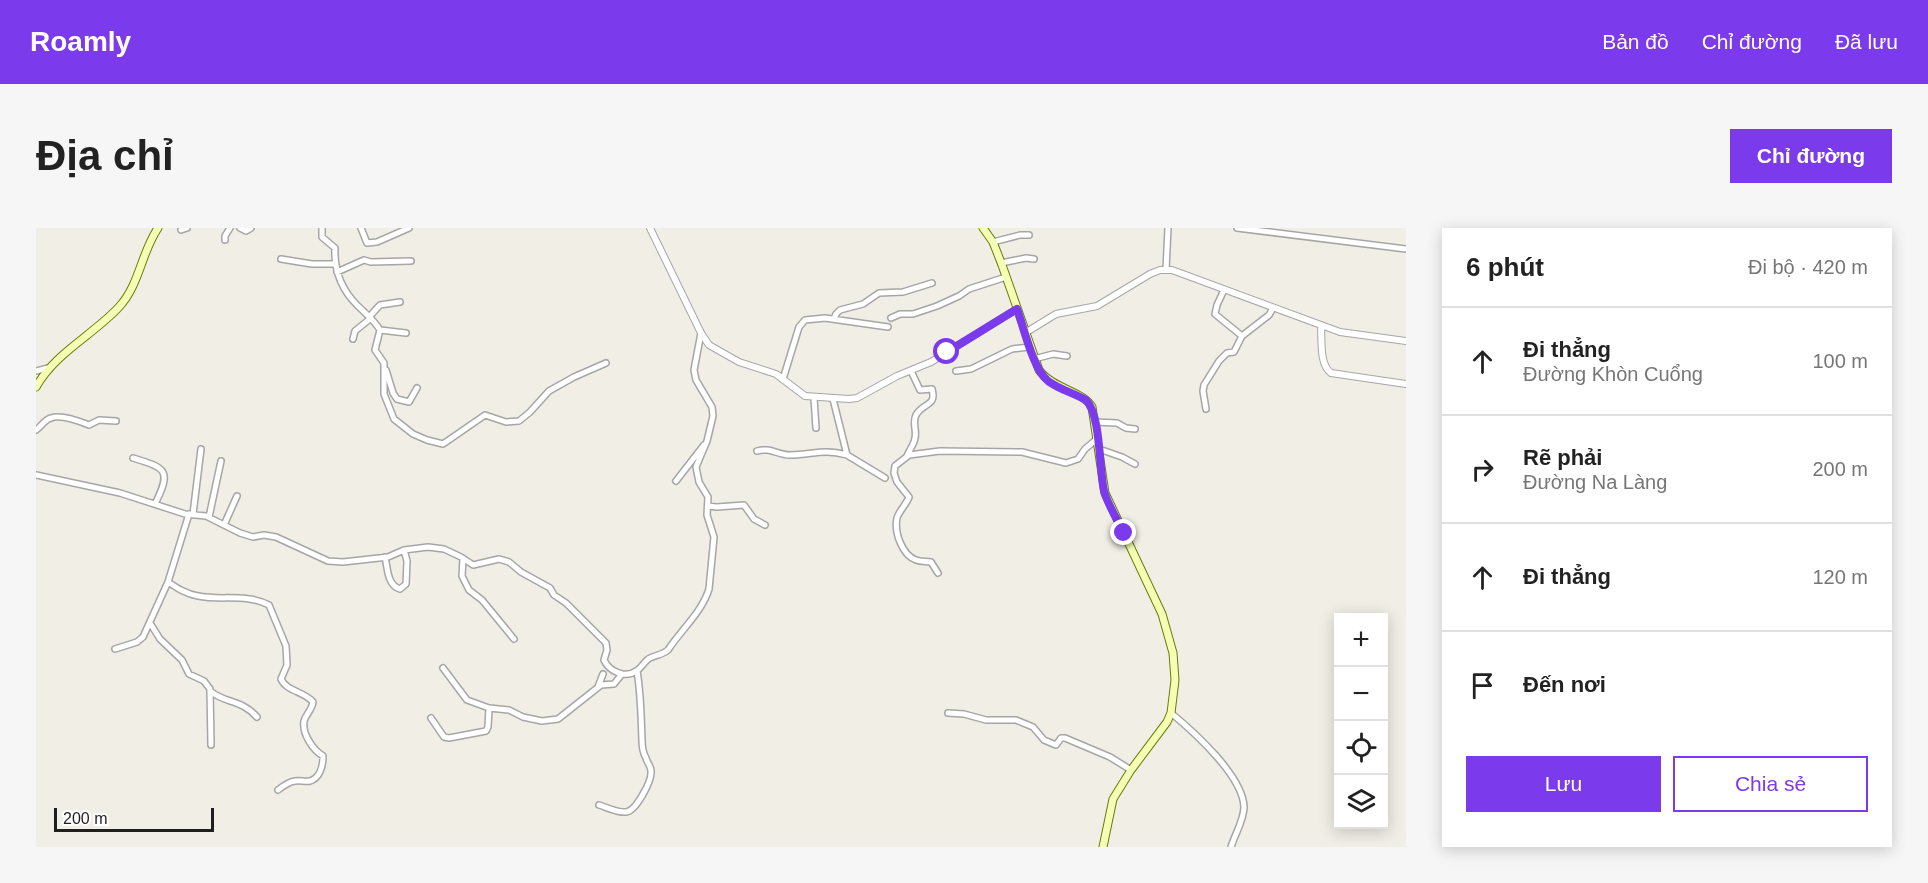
<!DOCTYPE html>
<html lang="vi">
<meta charset="utf-8">
<style>
:root{--surface:#fff;--page:#f6f6f6;--text:#222;--muted:#767676;--line:#e0e0e0;--accent:#7c3aed}
body{margin:0;font-family:Arial,sans-serif;background:var(--page);color:var(--text)}
.controls{position:absolute;right:18px;bottom:18px;display:grid;overflow:hidden;border-radius:0px;box-shadow:0 3px 15px #0003}
.controls button{width:54px;height:54px;display:grid;place-items:center;padding:0;border:0;border-bottom:2px solid var(--line);background:var(--surface);color:var(--text);font:30px sans-serif}
.scale{position:absolute;left:18px;bottom:15px;width:160px;box-sizing:border-box;padding-left:6px;border:3px solid #1f1f1f;border-top:0;font-size:16px;line-height:21px;white-space:nowrap;color:#1f1f1f;-webkit-text-stroke:4px #fff;paint-order:stroke}
.stop{position:absolute;width:18px;height:18px;margin:-14px;border:4px solid #7c3aed;border-radius:50%;background:#fff}
.stop.end{background:#7c3aed;border-color:#fff;box-shadow:0 2px 6px #0008}
.list{margin:0;padding:0;list-style:none}
h2{display:flex;justify-content:space-between;align-items:center;height:78px;margin:0;padding:0 24px;font-size:26px}
h2 small{font-size:20px;font-weight:400;color:var(--muted)}
.list li{display:grid;grid-template-columns:39px 1fr auto;gap:18px;align-items:center;box-sizing:border-box;height:108px;padding:0 24px;border-top:2px solid var(--line)}
.list b{display:block;font-size:22px;white-space:nowrap}
.list p{margin:0;font-size:20px;white-space:nowrap;color:var(--muted)}
.list em{font-size:20px;font-style:normal;color:var(--muted)}
.actions{display:flex;gap:12px;padding:18px 24px}
.actions a{flex:1;padding:14px 0;border:2px solid var(--accent);border-radius:0px;text-align:center;font-size:21px;color:var(--accent)}
.actions .main{background:var(--accent);color:#fff}
.icon{flex:none;width:33px;height:33px;fill:none;stroke:currentColor;stroke-width:2;stroke-linecap:round;stroke-linejoin:round}
.map{position:relative;flex:none;width:1370px;height:619px;overflow:hidden;border-radius:0px}
header{display:flex;align-items:center;gap:36px;box-sizing:border-box;height:84px;padding:0 30px;background:var(--accent);color:#fff}
header strong{font-size:28px}
nav{display:flex;gap:33px;margin-inline-start:auto;font-size:21px}
.intro{display:flex;align-items:center;justify-content:space-between;box-sizing:border-box;height:144px;padding:0 36px}
h1{margin:0;font-size:42px}
.button{padding:15px 27px;border-radius:0px;background:var(--accent);color:#fff;font-size:21px;font-weight:700}
main{display:flex;gap:36px;padding:0 36px}
aside{flex:1;background:var(--surface);border-radius:0px;box-shadow:0 3px 15px #0003}
.map>svg:first-child{display:block}
.lines{fill:none;stroke-linecap:round;stroke-linejoin:round}
.minor-casing{stroke:#a6a6a6;stroke-width:8}
.tertiary-casing{stroke:#a6a6a6;stroke-width:8}
.secondary-casing{stroke:#677d00;stroke-width:9}
.minor{stroke:#fff;stroke-width:5}
.tertiary{stroke:#fff;stroke-width:6}
.secondary{stroke:#f6feb5;stroke-width:7}
.route{stroke:#7c3aed;stroke-width:8}
</style>
<header>
<strong>Roamly</strong>
<nav><a>Bản đồ</a><a>Chỉ đường</a><a>Đã lưu</a></nav>
</header>
<div class="intro"><h1>Địa chỉ</h1><a class="button">Chỉ đường</a></div>
<main>
<div class="map">
<svg width="1370" height="619" viewBox="0 0 1370 619">
<rect width="100%" height="100%" fill="#f1eee5"/>
<g class="lines">
<g class="minor-casing">
<path id="minor" d="M204,0l6,3 5,-3
M286,0v9l13,11c-1,22 6,41 22,57 8,8 17,15 23,25l-5,20 9,13v31l10,25 19,15 14,6 16,4 42,-29 21,7 13,-1 11,-9 19,-21 25,-14 32,-14
M325,0l6,15 10,-1 32,-14
M1201,0l169,21
M145,2l6,-2
M189,12v-4l5,-8
M957,14l27,-7h9
M245,31l31,5h23
M965,35l25,-5 8,1
M1130,42l2,-42
M301,44l27,-12 7,2 40,-1
M1188,62l-7,15 -2,9 27,22
M333,89l11,-12 20,-3
M855,90l9,-4h13l24,-8 22,-10 10,-7 37,-12
M798,91l2,-5 4,-4 23,-6 16,-11 24,-1 29,-9
M344,102l26,3
M317,111l2,-8 16,-13
M998,131l19,-5 14,2
M350,142l7,23 4,6 12,3 8,-14
M0,143l12,-3
M920,143l15,-2 41,-20 18,-2
M747,151l16,-52 6,-7 20,-2 63,9
M778,170l2,30
M797,171l14,56 38,23
M1170,181l-3,-18 1,-6 15,-24 8,-8 7,-1 8,-16 27,-21 4,-7
M1059,194l22,1 9,5 9,1
M0,202c5,-3 9,-11 15,-12 10,-4 28,3 38,7l10,-5 17,1
M1063,221l23,8 13,7
M721,223c14,-4 20,4 33,4 23,0 32,-7 57,0
M871,228c2,-6 7,-11 8,-18 2,-8 -3,-15 1,-23 7,-13 21,-8 16,-26l-12,1 -9,-19
M97,230c33,10 39,12 22,46
M0,247l84,18 65,21 21,2 34,17 13,4 11,-2 12,2 52,24 15,1 45,-5 16,-7 24,-3 16,2 17,8 12,8 26,-6 10,3 12,10 29,16 4,7 12,8 40,40 1,7 -3,10c5,11 21,19 32,11 6,-3 8,-10 14,-13 6,-3 12,-3 18,-8 13,-20 34,-38 41,-61l5,-52 -7,-22 1,-18 -9,-15 -3,-15 11,-26 6,-25 -1,-9 -16,-27 -2,-10 7,-37
M640,253l28,-36
M672,278l9,1 27,-2 10,14 11,6
M157,286l8,-65
M173,289l12,-56
M188,297l13,-29
M349,329c3,12 2,28 15,32l6,-5 1,-23 -3,-11
M427,331l-1,17 7,14 13,10 32,39
M902,345l-7,-11c-5,-1 -10,0 -15,-2 -14,-5 -22,-28 -19,-42 2,-7 9,-13 12,-21l-12,-15 -3,-9 1,-7 14,-11 31,-4 82,1 44,11 12,-4 7,-10 13,-11
M132,354c9,6 18,12 30,14 23,5 48,-3 71,9l17,41 1,19 -6,14c6,13 23,12 32,23 -1,8 -7,12 -9,19 -2,13 9,29 19,35 0,10 -3,22 -13,25 -5,1 -10,-1 -15,0 -7,1 -12,5 -17,9
M114,395l10,16 22,21 7,14 15,7 6,8 1,56
M79,421l22,-7 6,-5 25,-55 21,-68
M407,440l24,32 22,8 20,2 14,7 19,4 16,-2 43,-34 13,-1 8,-10
M562,459l5,-13
M174,463c16,13 31,8 47,26
M912,485l16,1 22,6h30l17,7 11,13 12,5 5,-7h4l45,19 21,13
M1135,485c23,19 72,63 73,94 0,13 -9,27 -13,40
M395,490l13,19 5,1 37,-7 2,-4 1,-19
M563,577c7,2 19,8 27,7 10,-1 26,-31 25,-41 0,-5 -4,-8 -5,-13 -3,-5 -4,-12 -4,-18 -1,-23 -1,-46 -5,-69"/>
</g>
<g class="tertiary-casing">
<path id="tertiary" d="M614,0l51,105 8,12 30,17 37,12 29,22 44,3 8,-1 40,-22 34,-14 86,-53
M1285,97c1,15 -2,39 10,48l75,11
M989,105l31,-19 41,-8 53,-32 10,-4h12l168,62 66,9"/>
</g>
<g class="secondary-casing">
<path id="secondary" d="M947,0l10,14 9,23 37,105c14,19 44,21 53,37l13,86 57,121 11,39 2,27 -4,33 -4,9 -36,48 -18,29 -10,48
M0,159c19,-34 57,-52 83,-80 21,-23 22,-54 39,-79"/>
</g>
<use href="#minor" class="minor"/>
<use href="#tertiary" class="tertiary"/>
<use href="#secondary" class="secondary"/>
</g>
<g class="lines">
<path class="route" d="M911,124l70,-43c7,19 16,60 31,72 12,9 26,12 38,19 15,15 13,69 18,91 4,14 13,28 20,42"/>
</g>
</svg>
<div class="controls">
<button>+</button>
<button>−</button>
<button><svg class="icon" aria-label="locate" viewBox="0 0 24 24"><circle cx="12" cy="12" r="6"/><path d="M12 2v4M12 18v4M2 12h4M18 12h4"/></svg></button>
<button><svg class="icon" aria-label="layers" viewBox="0 0 24 24"><path d="M12 4l9 5-9 5-9-5zM3 14l9 5 9-5"/></svg></button>
</div>
<div class="scale">200 m</div>
<div class="stop" style="left:911px;top:124px"></div>
<div class="stop end" style="left:1088px;top:305px"></div>
</div>
<aside>
<h2>6 phút<small>Đi bộ · 420 m</small></h2>
<ul class="list">
<li><svg class="icon" aria-label="ahead" viewBox="0 0 24 24"><path d="M12 20V5M6 11l6-6 6 6"/></svg><div><b>Đi thẳng</b><p>Đường Khòn Cuổng</p></div><em>100 m</em></li>
<li><svg class="icon" aria-label="right" viewBox="0 0 24 24"><path d="M7 20v-9h11M14 6l5 5-5 5"/></svg><div><b>Rẽ phải</b><p>Đường Na Làng</p></div><em>200 m</em></li>
<li><svg class="icon" aria-label="ahead" viewBox="0 0 24 24"><path d="M12 20V5M6 11l6-6 6 6"/></svg><div><b>Đi thẳng</b></div><em>120 m</em></li>
<li><svg class="icon" aria-label="arrive" viewBox="0 0 24 24"><path d="M6 21V4h12l-3 4 3 4H6"/></svg><div><b>Đến nơi</b></div></li>
</ul>
<div class="actions"><a class="main">Lưu</a><a>Chia sẻ</a></div>
</aside>
</main>
